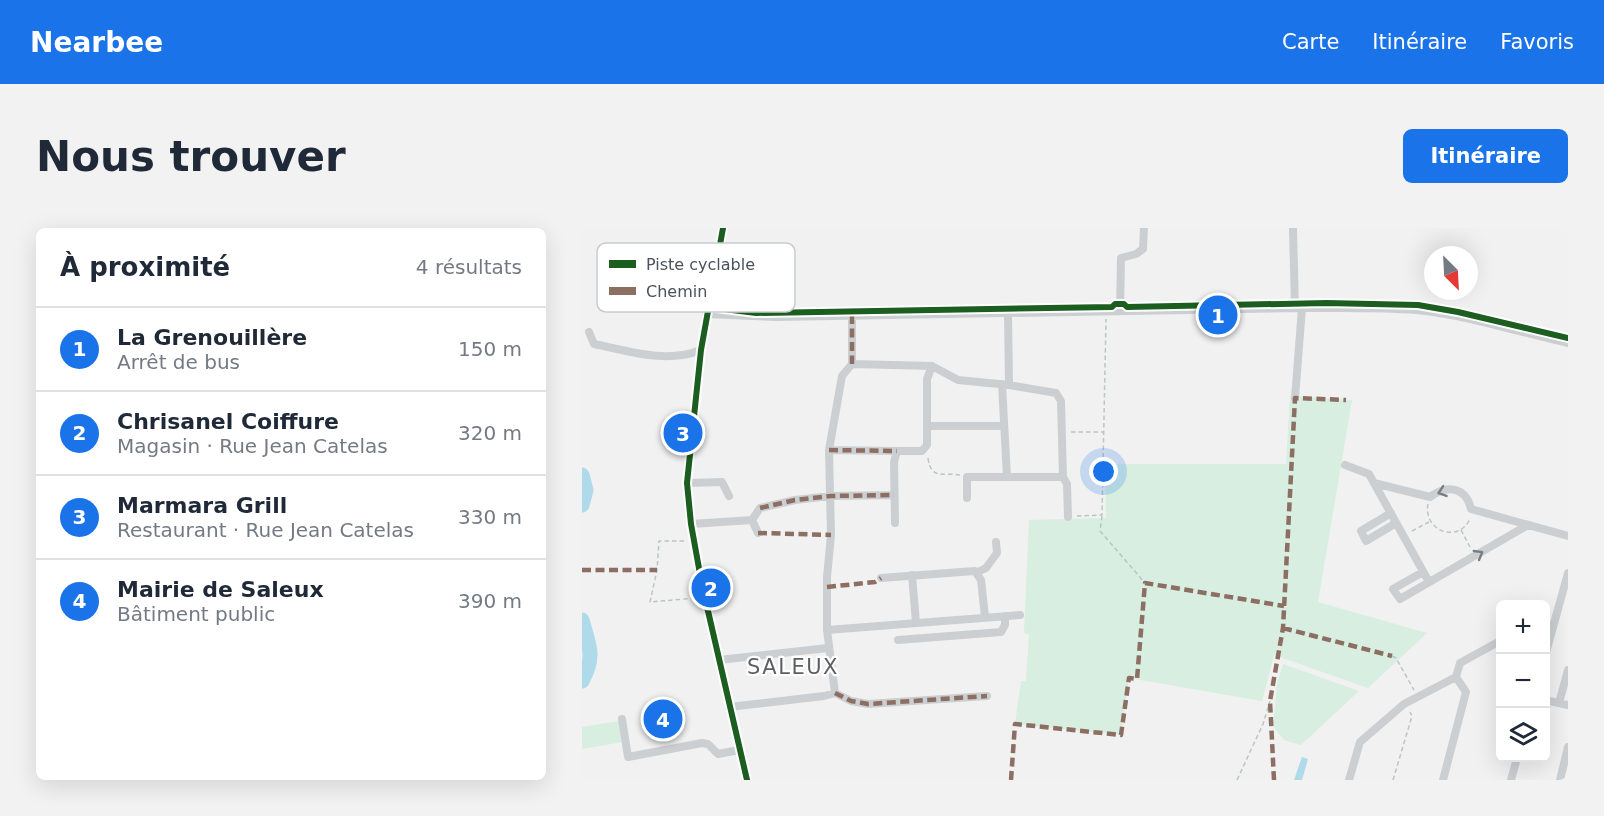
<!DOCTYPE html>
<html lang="fr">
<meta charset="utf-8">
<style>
:root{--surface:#fff;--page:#f2f2f3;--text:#1f2937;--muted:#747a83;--line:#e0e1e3;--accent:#1a73e8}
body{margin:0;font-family:"DejaVu Sans",sans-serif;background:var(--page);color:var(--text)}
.controls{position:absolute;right:18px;bottom:18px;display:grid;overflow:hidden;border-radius:9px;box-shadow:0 6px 24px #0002}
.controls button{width:54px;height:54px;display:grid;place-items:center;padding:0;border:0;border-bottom:2px solid var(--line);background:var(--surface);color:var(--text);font:30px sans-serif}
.compass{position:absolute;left:842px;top:18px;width:54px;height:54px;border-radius:50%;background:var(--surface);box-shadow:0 6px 24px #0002;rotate:156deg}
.you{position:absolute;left:522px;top:244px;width:21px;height:21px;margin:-15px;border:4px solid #fff;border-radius:50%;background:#1a73e8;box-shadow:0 0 0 9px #1a73e833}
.badge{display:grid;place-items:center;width:39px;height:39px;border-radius:50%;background:var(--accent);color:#fff;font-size:20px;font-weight:700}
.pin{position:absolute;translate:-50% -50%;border:3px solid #fff;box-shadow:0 2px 6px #0006}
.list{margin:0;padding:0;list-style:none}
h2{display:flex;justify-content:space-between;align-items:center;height:78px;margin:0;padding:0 24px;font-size:26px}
h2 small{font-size:20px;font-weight:400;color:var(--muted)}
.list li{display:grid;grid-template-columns:39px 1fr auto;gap:18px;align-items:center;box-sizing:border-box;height:84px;padding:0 24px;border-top:2px solid var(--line)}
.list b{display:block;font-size:22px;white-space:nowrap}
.list p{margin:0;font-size:20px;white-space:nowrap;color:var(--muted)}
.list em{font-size:20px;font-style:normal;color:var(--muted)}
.icon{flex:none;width:33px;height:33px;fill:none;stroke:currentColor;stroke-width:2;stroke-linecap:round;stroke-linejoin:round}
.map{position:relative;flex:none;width:986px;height:552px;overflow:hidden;border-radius:9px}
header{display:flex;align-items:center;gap:36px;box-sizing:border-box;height:84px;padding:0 30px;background:var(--accent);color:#fff}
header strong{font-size:28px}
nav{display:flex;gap:33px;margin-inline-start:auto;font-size:21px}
.intro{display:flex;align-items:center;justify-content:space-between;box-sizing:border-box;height:144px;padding:0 36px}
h1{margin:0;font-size:42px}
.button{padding:15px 27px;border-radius:9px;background:var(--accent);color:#fff;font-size:21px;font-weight:700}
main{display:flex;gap:36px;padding:0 36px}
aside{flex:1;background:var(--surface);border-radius:9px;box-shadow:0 6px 24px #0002}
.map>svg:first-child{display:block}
.green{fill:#d7eee1}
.water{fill:#aedae9}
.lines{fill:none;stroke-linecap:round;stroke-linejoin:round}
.river{stroke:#aedae9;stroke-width:15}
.path{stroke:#bbc5c2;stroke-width:1.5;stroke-dasharray:4.5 3;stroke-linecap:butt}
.minor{stroke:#cccfd1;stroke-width:8}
.quiet{stroke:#8d6e63;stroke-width:4.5;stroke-dasharray:9 4.5;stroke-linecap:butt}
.cycleway-casing{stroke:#fff;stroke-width:10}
.cycleway{stroke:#1b5e20;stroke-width:6}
.oneway{stroke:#777e85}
.labels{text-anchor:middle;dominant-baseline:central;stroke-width:4.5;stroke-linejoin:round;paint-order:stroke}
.quarter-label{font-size:21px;letter-spacing:1.5px;fill:#5c5f64;stroke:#fff}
.key{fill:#fff;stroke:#c8cbce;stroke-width:1.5}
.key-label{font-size:16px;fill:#49525c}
</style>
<header>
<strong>Nearbee</strong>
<nav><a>Carte</a><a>Itinéraire</a><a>Favoris</a></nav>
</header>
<div class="intro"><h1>Nous trouver</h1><a class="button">Itinéraire</a></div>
<main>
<aside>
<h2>À proximité<small>4 résultats</small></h2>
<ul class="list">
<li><span class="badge">1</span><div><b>La Grenouillère</b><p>Arrêt de bus</p></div><em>150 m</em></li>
<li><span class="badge">2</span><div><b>Chrisanel Coiffure</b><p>Magasin · Rue Jean Catelas</p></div><em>320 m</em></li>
<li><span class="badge">3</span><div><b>Marmara Grill</b><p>Restaurant · Rue Jean Catelas</p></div><em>330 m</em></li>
<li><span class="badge">4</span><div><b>Mairie de Saleux</b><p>Bâtiment public</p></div><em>390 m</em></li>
</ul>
</aside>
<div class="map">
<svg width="986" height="552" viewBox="0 0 986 552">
<rect width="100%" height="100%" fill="#f1f1f1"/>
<path class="green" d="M708,168l62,4 -34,202 109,31 -59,55 -94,-33 -12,46 -133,-23 -8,57 -106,-11 6,-43h5l3,-46 -5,-2 5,-113 77,-2 -1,-54h181z
M701,436l76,27 -58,54 -17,-5 -11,-14 4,-42z
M37,493l4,21 -41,7v-22z"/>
<path class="water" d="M720,529l6,2 -6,21h-8z"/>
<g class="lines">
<path class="river" d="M0,247l4,15 -4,15
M0,392c7,26 14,36 0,61"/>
<path class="path" d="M489,204h32
M346,230c3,23 16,14 32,17
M846,276c-5,27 30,40 42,15
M495,288l25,-1 4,-196
M520,288l-2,15 45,52
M879,302l9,17
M830,303l17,-9
M102,313h-25l-2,29 -7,32 46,-4
M810,428l4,2 18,32
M655,552l26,-56 7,-23
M811,552l19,-64 -2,-4"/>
<path class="minor" d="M141,0l-22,122 -14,133 4,41 11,61 45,195
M711,0l2,80
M538,83l1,-53 15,-4 7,-5 1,-21
M426,85l1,72
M124,86l70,3 526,-9c37,0 76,-1 114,2 52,5 102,22 152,33
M270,87v49
M7,104l5,12c35,7 72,20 107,6
M350,138l26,14 51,5 47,8 5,8 2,76h-56l-5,-93
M713,170l7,-90
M346,198h75
M247,222l68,1
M763,237l24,9 60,108
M481,249l4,7 1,33
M105,255l35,-1 7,14
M792,255l56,14c17,-13 36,-10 41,12l97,27
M385,270v-21h40
M809,285l-30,18 5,10 30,-18
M109,296l61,-4
M176,305l-6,-13 8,-12 35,-8 36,-4 63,-1
M396,344l8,-4 11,-15 -1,-11
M841,344l-30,17 7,10 128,-74
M330,347l4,48
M299,350l94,-7 6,9 4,37
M245,402v-53l4,-42 -2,-85 13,-74 10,-12 80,2 -5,13v66l-5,6h-25l-3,11 1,61
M316,412l103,-8 4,-7v-9
M963,428l23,-83
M137,432l109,-12
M874,449l4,-14 40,-22
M253,465l-8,-63 193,-15
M963,472l23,5
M977,475l9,-33
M147,479l95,-11 11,-3 16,8 17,3 119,-8
M40,491l6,38 74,-14 6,1 10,10 21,-4
M767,552l11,-38 44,-38 52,-27 10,15 -23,88
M929,552l6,-22
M978,552l8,-33"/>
<path class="quiet" d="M270,87v49
M247,222l68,1
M178,280l35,-8 36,-4 63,-1
M176,305l73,2
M0,342h75
M245,359l48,-5 6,-4
M701,400l109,28
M253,465l16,8 17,3 119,-8
M429,552l4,-56 106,11 8,-57 8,1 8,-96 139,23
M692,552l-4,-79 13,-73 12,-230 51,2"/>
<g class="cycleway-casing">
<path id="cycleway" d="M141,0l-22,122 -14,133 4,41 11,61 45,195
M126,79l48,6 356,-6 3,-3h9l3,3 199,-4 92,2 40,7 110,26"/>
</g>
<use href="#cycleway" class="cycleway"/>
</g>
<defs><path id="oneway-chevron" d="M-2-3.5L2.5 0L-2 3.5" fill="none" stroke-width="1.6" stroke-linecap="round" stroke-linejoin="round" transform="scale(1.5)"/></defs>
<g class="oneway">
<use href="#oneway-chevron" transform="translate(860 264) rotate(161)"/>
<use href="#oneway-chevron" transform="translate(897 326) rotate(-30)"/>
</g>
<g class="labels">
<g class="quarter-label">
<text x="211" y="439">SALEUX</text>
</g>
</g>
<rect x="15" y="15" width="198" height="69" rx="9" class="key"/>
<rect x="27" y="32" width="27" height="8" fill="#1b5e20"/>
<rect x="27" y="59" width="27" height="8" fill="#8d6e63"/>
<g class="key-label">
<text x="64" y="42">Piste cyclable</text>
<text x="64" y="69">Chemin</text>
</g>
</svg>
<div class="controls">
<button>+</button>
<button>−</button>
<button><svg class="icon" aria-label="layers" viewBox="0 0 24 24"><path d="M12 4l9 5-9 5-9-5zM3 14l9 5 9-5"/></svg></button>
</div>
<svg class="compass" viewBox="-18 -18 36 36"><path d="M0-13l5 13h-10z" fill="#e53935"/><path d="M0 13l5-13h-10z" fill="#747a83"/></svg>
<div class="you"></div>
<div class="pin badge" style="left:636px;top:87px">1</div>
<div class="pin badge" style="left:129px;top:360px">2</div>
<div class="pin badge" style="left:101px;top:205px">3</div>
<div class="pin badge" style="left:81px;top:491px">4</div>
</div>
</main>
